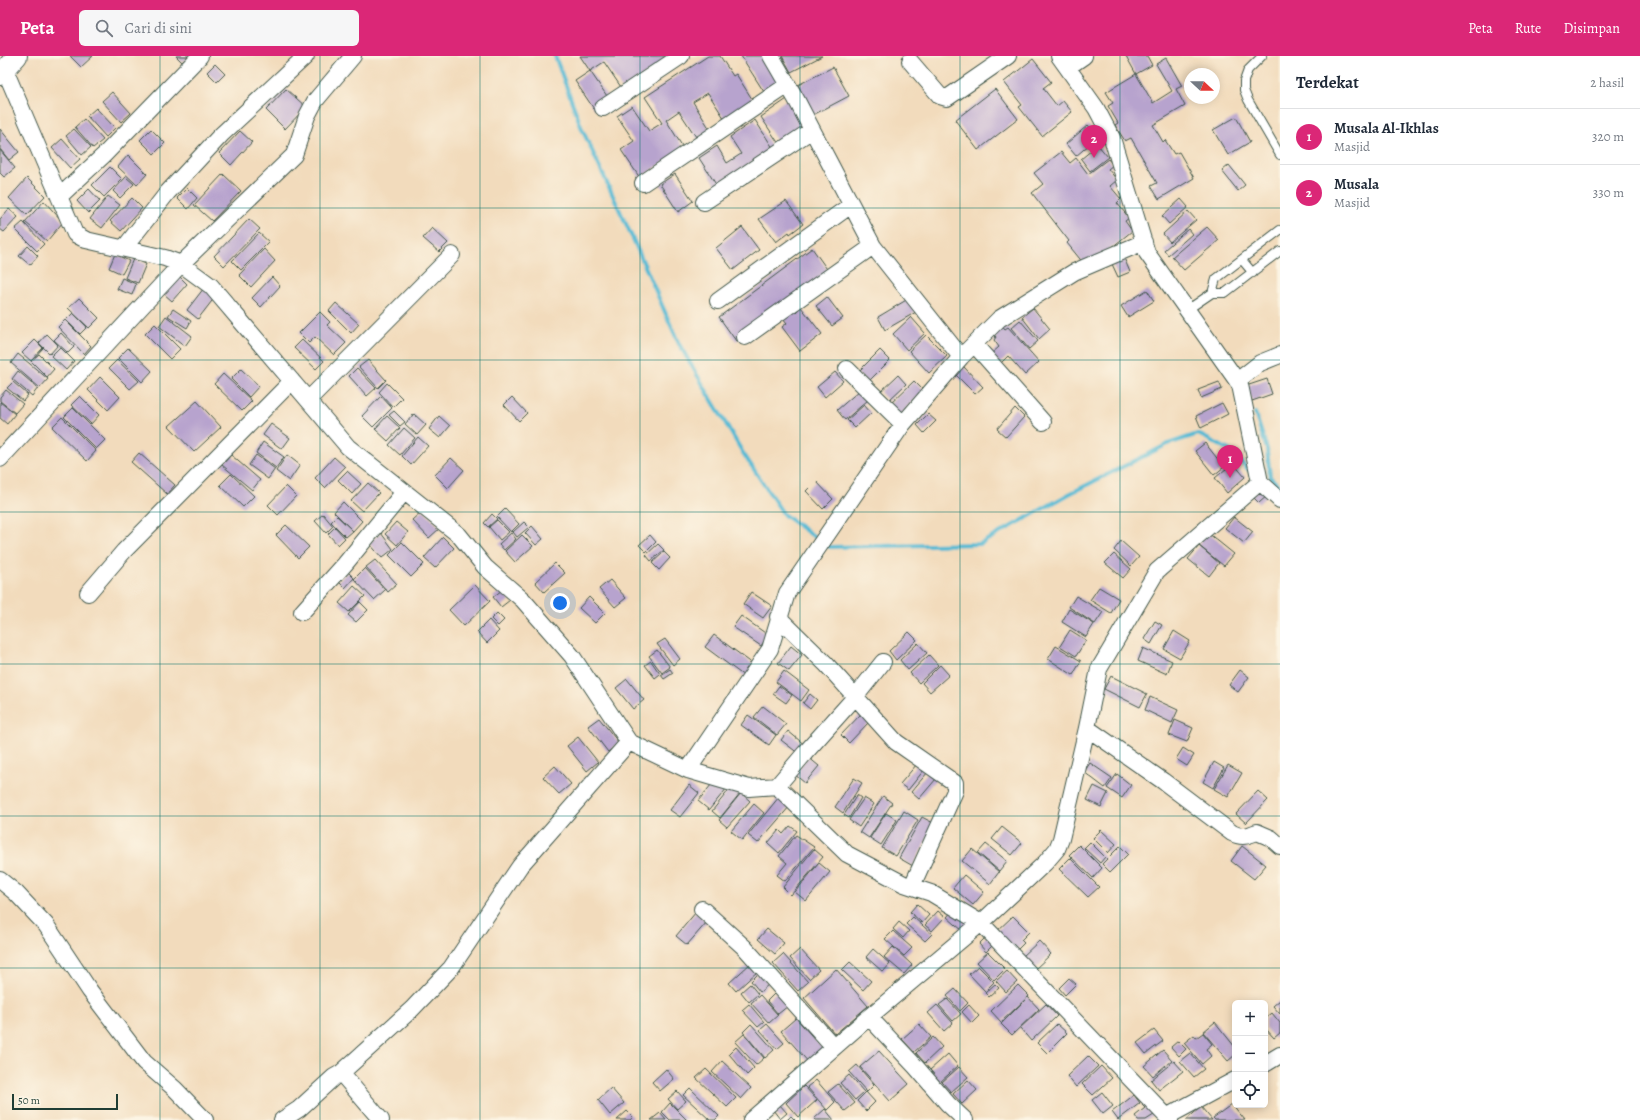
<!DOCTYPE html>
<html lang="id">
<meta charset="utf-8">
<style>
:root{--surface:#fff;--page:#f6f6f7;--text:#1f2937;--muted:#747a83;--line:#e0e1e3;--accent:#db2777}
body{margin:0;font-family:Alegreya,serif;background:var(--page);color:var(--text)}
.controls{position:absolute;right:12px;bottom:12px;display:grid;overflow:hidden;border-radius:6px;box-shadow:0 2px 10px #0003}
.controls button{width:36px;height:36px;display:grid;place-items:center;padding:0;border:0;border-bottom:1px solid var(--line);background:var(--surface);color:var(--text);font:20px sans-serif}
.compass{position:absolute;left:1184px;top:12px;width:36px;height:36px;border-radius:50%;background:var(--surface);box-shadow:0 2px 10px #0003;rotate:112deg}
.scale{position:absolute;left:12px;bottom:10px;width:106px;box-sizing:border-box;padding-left:4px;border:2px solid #1f3d34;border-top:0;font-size:11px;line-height:14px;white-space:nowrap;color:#1f3d34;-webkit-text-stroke:3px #fcf5e5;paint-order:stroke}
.you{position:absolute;left:560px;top:547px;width:14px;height:14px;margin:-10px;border:3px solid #fff;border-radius:50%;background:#1a73e8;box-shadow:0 0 0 6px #1a73e833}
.badge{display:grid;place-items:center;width:26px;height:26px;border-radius:50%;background:var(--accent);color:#fff;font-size:13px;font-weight:700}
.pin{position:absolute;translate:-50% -33px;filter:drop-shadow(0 1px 2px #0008)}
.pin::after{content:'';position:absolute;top:21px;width:14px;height:12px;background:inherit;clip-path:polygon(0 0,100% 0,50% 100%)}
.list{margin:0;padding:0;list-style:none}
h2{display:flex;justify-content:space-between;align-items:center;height:52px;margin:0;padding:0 16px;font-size:17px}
h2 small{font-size:13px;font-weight:400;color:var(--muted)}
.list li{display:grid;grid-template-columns:26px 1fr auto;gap:12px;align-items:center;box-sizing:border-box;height:56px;padding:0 16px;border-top:1px solid var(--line)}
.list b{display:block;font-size:15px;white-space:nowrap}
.list p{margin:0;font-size:13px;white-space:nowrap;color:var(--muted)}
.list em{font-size:13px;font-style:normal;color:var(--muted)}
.icon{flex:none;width:22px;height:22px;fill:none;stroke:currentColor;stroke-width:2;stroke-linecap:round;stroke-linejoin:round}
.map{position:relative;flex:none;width:1280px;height:1064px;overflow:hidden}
header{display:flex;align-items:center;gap:24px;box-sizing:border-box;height:56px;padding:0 20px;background:var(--accent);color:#fff}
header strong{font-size:19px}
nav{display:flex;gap:22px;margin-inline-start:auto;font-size:14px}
.search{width:280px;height:36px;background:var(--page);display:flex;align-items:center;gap:10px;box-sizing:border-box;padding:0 14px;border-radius:6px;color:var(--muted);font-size:15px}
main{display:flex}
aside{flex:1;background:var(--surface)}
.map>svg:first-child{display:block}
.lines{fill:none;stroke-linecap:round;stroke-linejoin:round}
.stream{stroke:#56bad4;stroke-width:4}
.building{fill:#b7a3ce}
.service-casing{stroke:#3f5548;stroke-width:10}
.minor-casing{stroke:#3f5548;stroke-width:18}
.tertiary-casing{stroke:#3f5548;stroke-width:22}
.service{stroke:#fff;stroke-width:8}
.minor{stroke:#fff;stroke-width:16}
.tertiary{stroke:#fff;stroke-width:20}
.grid{fill:none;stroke:#0f766e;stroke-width:1;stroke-opacity:0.55}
</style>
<header>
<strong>Peta</strong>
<div class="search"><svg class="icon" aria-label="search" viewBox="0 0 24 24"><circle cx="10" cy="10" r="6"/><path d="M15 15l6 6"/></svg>Cari di sini</div>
<nav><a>Peta</a><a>Rute</a><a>Disimpan</a></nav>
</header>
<main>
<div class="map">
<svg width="1280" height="1064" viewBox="0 0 1280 1064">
<rect width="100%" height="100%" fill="#fcf5e5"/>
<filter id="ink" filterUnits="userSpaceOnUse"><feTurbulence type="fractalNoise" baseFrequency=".025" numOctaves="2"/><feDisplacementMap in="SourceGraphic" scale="8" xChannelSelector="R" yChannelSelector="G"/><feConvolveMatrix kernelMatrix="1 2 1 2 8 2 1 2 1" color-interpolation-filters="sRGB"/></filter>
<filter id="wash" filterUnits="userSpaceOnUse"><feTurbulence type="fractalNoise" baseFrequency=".012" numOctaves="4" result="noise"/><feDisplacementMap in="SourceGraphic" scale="16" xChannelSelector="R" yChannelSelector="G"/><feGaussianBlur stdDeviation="0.9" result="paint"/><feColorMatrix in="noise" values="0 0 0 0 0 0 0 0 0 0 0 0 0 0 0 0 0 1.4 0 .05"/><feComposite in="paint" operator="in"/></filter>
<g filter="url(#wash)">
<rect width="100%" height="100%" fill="#f2dbbc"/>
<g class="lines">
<path class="stream" d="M555,0l27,73 51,110 46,105 64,109 41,62 35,25
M1255,357l12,36 3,28 10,10
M825,488l5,3 150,-3 89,-50 99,-50 30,-10 31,16 21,21h4"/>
</g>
<g id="blocks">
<path class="building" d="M70,0h23l-12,11z
M176,0h13l-7,6z
M580,0h92l-49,34 -19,-28 -14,9z
M708,0h12l13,20 3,-2 18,28 -28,19 -18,-28 -15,9 18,29 -13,9 -19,-29 -13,9 18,29 -44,29 -19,-28 13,-9 -17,-25 15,-10 17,25 13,-8 -17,-26z
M741,0h24l18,27 -17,12z
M782,0h40l-31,16z
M1126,0h21l5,9 -16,9z
M1166,2l16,28 -6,3 9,17 -32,19 10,17 2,-2 9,14 5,-2 15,26 -35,21 -8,-13 6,-3 -26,-45 -6,3 -10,-16 3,-2 -10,-17 5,-3 -7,-11 30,-18 17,29 19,-12 -16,-27z
M1033,3l18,23 -8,6 14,18 6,-5 9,11 -30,24 -23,-29 3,-2 -18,-23z
M215,8l10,10 -8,8 -10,-10z
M833,11l16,29 -36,19 -15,-30z
M590,15l19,28 -15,10 -19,-28z
M286,33l20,18 -21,22 -19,-19z
M995,33l23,30 -40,31 -23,-30z
M112,36l19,21 -10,9 -19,-21z
M787,43l18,28 -26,17 -18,-27z
M96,52l19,20 -9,9 -19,-21z
M1236,61l14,25 -22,13 -15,-25z
M84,63l19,21 -10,8 -18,-21z
M755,64l18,28 -56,38 -18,-28 18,-12 10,17 14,-9 -11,-17z
M1088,69l10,12 -22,19 -10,-12z
M0,73l19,23 -10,8 -9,-11z
M74,73l17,18 -9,8 -16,-19z
M151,73l14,14 -11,11 -14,-14z
M240,75l12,11 -21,23 -12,-12z
M62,83l18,20 -10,9 -18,-20z
M1098,89l10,12 -18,14 -9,-12z
M0,94l15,18 -11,9 -4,-4z
M1061,96l9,11 6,-5 12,16 20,-15 5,6 -5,4 9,11 -7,6 11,13 -4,4 12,15 -4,3 7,10 -32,26 -16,7 -17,-21 2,-2 -37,-48 11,-9 -9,-11z
M128,99l19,19 -10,11 -19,-18z
M1229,109l16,20 -7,6 -16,-20z
M110,111l12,12 -18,18 -12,-12z
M223,118l18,17 -29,30 -18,-16z
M675,118l18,27 -15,11 -18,-28z
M126,121l8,7 -14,14 -7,-7z
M27,122l18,18 -18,19 -18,-17z
M187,132l10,10 -9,11 -11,-11z
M89,133l11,12 -12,12 -11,-12z
M108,140l12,9 -18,23 -12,-9z
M132,142l10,10 -21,23 -11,-10z
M1181,143l7,8 -19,17 -7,-8z
M44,145l19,21 -16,19 -22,-19z
M786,145l17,23 -13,10 -1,-2 -13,10 -17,-23z
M9,153l9,8 -14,15 -4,-3v-10z
M1188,155l8,9 -26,22 -7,-8z
M249,163l11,10 -36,37 -10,-10z
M23,166l21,22 -7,7 -22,-22z
M742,171l17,23 -26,20 -17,-22z
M1207,171l12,13 -35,30 -12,-13z
M432,172l16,15 -9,9 -16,-14z
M1188,173l4,5 -24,21 -4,-5z
M259,177l10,9 -28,28 -9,-9z
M28,190l10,10 -8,9 -11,-9z
M812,192l17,24 -93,69 -17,-24z
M264,193l11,12 -24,26 -12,-12z
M115,198l14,7 -7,13 -13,-6z
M1124,202l6,14 -12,5 -6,-13z
M133,203l13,5 -8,19 -13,-5z
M179,220l8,8 -15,17 -9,-8z
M272,221l8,9 -19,21 -9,-9z
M122,222l14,6 -4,11 -15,-6z
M204,232l11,9 -17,22 -11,-9z
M1147,234l7,11 -26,16 -7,-11z
M827,241l16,21 -11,8 -16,-20z
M79,242l20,20 -10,10 -21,-20z
M908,243l8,13 -31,18 -7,-13z
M336,247l23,21 -8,9 -22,-22z
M801,251l21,27 -22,17 -18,-24 5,-4 -4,-5 11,-9 2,3z
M1033,252l17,21 -11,10 -17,-22z
M173,253l18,12 -4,7 -19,-12z
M320,256l10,10 -3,3 19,18 -12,12 -19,-18 -6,6 -10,-10z
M73,257l14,14 -7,7 -14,-14z
M166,260l26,20 -7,10 -26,-20z
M911,261l14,16 -18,17 -14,-16z
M65,264l26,26 -7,8 -26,-27z
M1020,264l18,21 -9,8 -18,-21z
M1000,267l5,6 3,-2 31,35 -14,13 -17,-19 -8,8 -9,-10 8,-7 -5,-7 2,-3 -5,-6z
M155,268l25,25 -10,10 -25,-25z
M61,277l13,14 -6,6 -14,-13z
M47,278l11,11 -8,9 -11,-11z
M926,279l21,21 -18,17 -20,-22z
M35,284l8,8 -12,13 -9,-8z
M302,284l22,21 -8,8 -22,-21z
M60,291l14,14 -8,9 -15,-14z
M128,292l24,23 -10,11 -24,-24z
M880,294l10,10 -23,23 -10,-10z
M18,298l30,25 -8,9 -29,-25z
M39,298l15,15 -7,8 -16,-16z
M117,304l22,21 -9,8 -21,-21z
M368,304l18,20 -8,8 -19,-21z
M963,310l20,21 -8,7 -20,-20z
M357,312l19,20 -9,8 -18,-20z
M241,313l18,17 -10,11 -18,-18z
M18,315l20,17 -6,8 -20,-17z
M835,316l8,9 -18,16 -8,-10z
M223,318l29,27 -10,10 -28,-27z
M898,319l8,9 -18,17 -8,-9z
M100,321l20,20 -12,13 -20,-20z
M1267,323l5,15 -20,7 -6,-15z
M914,325l10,10 -25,25 -11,-10z
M13,326l15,13 -5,6 -16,-13z
M1219,326l3,7 -21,9 -3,-8z
M387,327l15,15 -9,9 -14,-15z
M6,334l17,14 -8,9 -15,-12v-4z
M860,334l8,10 -23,20 -8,-10z
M80,340l19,19 -8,9 -20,-19z
M381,340l11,12 -19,19 -11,-11z
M512,341l15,16 -8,8 -15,-16z
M197,345l24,26 -27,25 -25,-26z
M0,346l15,12 -8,10 -7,-6z
M1222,347l6,11 -27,14 -5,-12z
M864,349l7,8 -16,15 -8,-8z
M73,352l32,32 -9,9 -32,-32z
M1015,352l9,9 -18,20 -9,-8z
M394,355l11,11 -5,4 -11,-11z
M414,358l12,11 -9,10 -12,-11z
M928,358l8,7 -12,12 -7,-8z
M387,360l13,12 -12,13 -13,-12z
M439,360l11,10 -10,12 -11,-9z
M62,361l34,34 -9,10 -35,-34z
M271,368l19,14 -8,11 -19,-14z
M404,372l11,10 -15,17 -11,-10z
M418,381l10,9 -17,19 -9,-9z
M263,386l21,15 -8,11 -20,-15z
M1205,387l19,24 -10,8 -19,-24z
M139,397l36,32 -8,9 -36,-32z
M231,399l29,25 -8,10 -30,-25z
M256,399l19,14 -7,10 -19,-14z
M287,399l13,10 -11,16 -13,-10z
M334,401l11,10 -20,21 -10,-10z
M451,402l13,12 -16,18 -13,-13z
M1233,407l12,14 -18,16 -12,-15z
M347,415l14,13 -9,10 -14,-14z
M231,418l23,22 -11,11 -23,-22z
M816,425l17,18 -10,10 -17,-18z
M368,427l11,10 -17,18 -11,-10z
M286,430l10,10 -18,19 -10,-10z
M1261,432l7,7 -9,8 -7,-7z
M343,446l19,19 -9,10 -19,-19z
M505,453l14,15 -8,8 -14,-15z
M423,454l17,18 -11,10 -17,-18z
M323,458l10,12 -7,7 -11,-12z
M492,458l5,5 -9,8 -4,-4z
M337,460l16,15 -7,6 -15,-15z
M1234,461l19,15 -9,11 -19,-15z
M497,464l12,12 -9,8 -11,-13z
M396,466l12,10 -11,13 -12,-11z
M524,466l5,5 -12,10 -4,-5z
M286,469l23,22 -11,11 -22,-23z
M532,470l11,13 -7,6 -11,-12z
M335,471l10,11 -7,7 -10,-11z
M381,477l12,16 -11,9 -13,-15z
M511,477l5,6 -12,11 -5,-6z
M1208,477l26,21 -10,12 -26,-21z
M522,479l11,11 -18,16 -10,-11z
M650,479l6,7 -10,10 -7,-7z
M443,481l11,11 -19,20 -11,-10z
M1121,485l18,16 -8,9 -17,-16z
M402,486l22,22 -13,13 -22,-22z
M658,488l6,6 -13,11 -5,-6z
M1199,490l20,17 -10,13 -21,-17z
M664,496l6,6 -11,12 -7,-7z
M1114,498l17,15 -8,9 -18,-15z
M375,504l22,24 -9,8 -22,-25z
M555,507l10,10 -21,19 -9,-10z
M365,512l20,22 -11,10 -20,-21z
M348,516l6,6 -9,10 -7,-7z
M610,524l16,18 -11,9 -16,-18z
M475,529l15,16 -26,25 -15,-16z
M354,530l11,10 -16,16 -10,-9z
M1099,531l20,12 -8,14 -21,-13z
M502,534l8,10 -9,7 -8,-10z
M751,536l21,14 -9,12 -20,-14z
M1076,540l27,16 -8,12 -26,-17z
M589,541l16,16 -10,10 -16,-15z
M360,546l8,8 -12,12 -8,-7z
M1069,553l25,15 -8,13 -24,-15z
M497,557l7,7 -6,6 -7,-7z
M741,560l27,19 -7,11 -28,-19z
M489,564l10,11 -12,12 -10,-11z
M1155,565l7,4 -11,19 -7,-5z
M1070,574l16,10 -10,16 -16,-10z
M1174,575l16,10 -10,17 -16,-9z
M909,576l8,8 -21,20 -7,-9z
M714,579l43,32 -9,12 -43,-32z
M665,583l15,20 -7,6 -16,-21z
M918,587l9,10 -19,17 -8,-10z
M791,590l11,9 -13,16 -11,-8z
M1056,590l25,15 -8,14 -25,-16z
M1143,592l29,13 -5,13 -29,-13z
M657,594l13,17 -8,6 -13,-17z
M929,599l9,10 -19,18 -9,-10z
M651,605l9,13 -5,4 -10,-13z
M940,609l9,10 -19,17 -8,-9z
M670,613l3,4 -9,6 -3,-4z
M1240,614l9,7 -11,15 -9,-7z
M784,615l25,19 -8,11 -25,-19z
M1111,620l36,18 -7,13 -36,-18z
M627,623l17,21 -11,9 -17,-21z
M779,630l13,9 -6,8 -13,-9z
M810,638l7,6 -7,9 -7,-6z
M1150,641l28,13 -6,13 -27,-13z
M763,650l23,18 -9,11 -23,-18z
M861,658l8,8 -20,21 -8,-8z
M748,659l28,20 -7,10 -28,-20z
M599,662l20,25 -11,9 -20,-26z
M1175,664l18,8 -6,14 -18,-7z
M788,675l18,15 -7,8 -18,-14z
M578,681l20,25 -11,9 -20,-25z
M1183,692l11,7 -7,11 -11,-7z
M808,701l11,9 -14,17 -11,-9z
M1214,706l10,6 -11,20 -10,-6z
M1090,707l22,15 -7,10 -21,-16z
M917,708l7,6 -16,20 -8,-6z
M1228,709l14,8 -14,24 -14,-8z
M555,710l16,18 -12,10 -16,-17z
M928,716l8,7 -17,20 -8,-7z
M1117,718l14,11 -9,13 -15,-10z
M854,722l8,5 -19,30 -8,-6z
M716,723l11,9 -18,22 -11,-9z
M689,729l10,8 -19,24 -10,-7z
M733,729l8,7 -21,26 -8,-7z
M1094,730l14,7 -7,14 -14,-7z
M1258,735l10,9 -22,23 -10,-9z
M741,737l9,8 -23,26 -8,-7z
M857,739l4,3 -12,20 -5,-3z
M883,740l9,7 -23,35 -9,-6z
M779,741l11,9 -32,37 -10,-8z
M864,742l10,6 -15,23 -10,-7z
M754,748l10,9 -22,27 -11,-9z
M904,755l14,9 -22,36 -14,-8z
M886,757l11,7 -16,25 -11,-7z
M922,761l13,7 -22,42 -14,-8z
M790,770l7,5 -18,22 -11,-10 11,-13 4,4z
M1002,771l20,16 -10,12 -20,-16z
M1101,774l15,14 -8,9 -15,-15z
M796,779l18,12 -29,34 -8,-6 10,-12 -8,-7z
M1090,786l15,15 -5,6 -16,-15z
M986,788l21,17 -8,10 -21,-18z
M1079,789l23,23 -9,10 -24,-23z
M1120,790l8,8 -18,18 -8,-8z
M1242,790l24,19 -12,14 -23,-18z
M814,793l9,8 -32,38 -8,-8z
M972,793l27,23 -9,12 -28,-23z
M1070,802l29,29 -11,10 -29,-28z
M819,807l11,9 -24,29 -11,-9z
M964,819l20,17 -11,13 -20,-17z
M917,848l12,11 -7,8 -12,-11z
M954,853l17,15 -7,8 -17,-15z
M938,855l7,6 -13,14 -7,-6z
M696,856l11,10 -20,23 -11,-9z
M1013,860l16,16 -8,8 3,3 -9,9 -19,-20z
M913,861l19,17 -7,7 -19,-17z
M899,866l10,9 -6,7 -10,-9z
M767,873l17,14 -9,11 -17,-15z
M893,875l19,17 -8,8 -19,-17z
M987,880l7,8 -8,8 -7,-8z
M1039,885l12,13 -17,16 -12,-13z
M893,891l19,18 -8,9 -20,-17z
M800,893l19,21 -10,9 -19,-21z
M873,893l17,15 -7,8 -17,-15z
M988,896l17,17 -11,11 -17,-18z
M783,898l25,28 -10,9 -25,-28z
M850,906l21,19 -8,9 -21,-20z
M751,907l7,8 -22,20 -7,-8z
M978,910l16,16 -9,9 -16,-17z
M836,913l32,37 -33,28 -31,-36z
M1007,915l10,11 -11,10 -10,-11z
M759,917l10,11 -9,8 -9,-11z
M1069,922l7,6 -11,11 -6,-7z
M750,928l8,10 -9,8 -8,-10z
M995,928l4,4 -10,9 -4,-4z
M1018,929l11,11 -28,26 -10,-11z
M955,933l13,14 -8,8 -13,-15z
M776,936l12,14 -10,8 -11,-13z
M760,939l18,20 -9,8 -18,-20z
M1028,941l11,12 -27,26 -11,-11z
M947,943l14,15 -8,7 -14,-16z
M1280,944v14l-7,-8z
M749,948l15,18 -6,5 -16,-17z
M1046,948l11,12 -26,25 -11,-13z
M937,949l16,18 -9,8 -16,-18z
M969,949l10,11 -7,7 -10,-11z
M1272,957l8,10v10l-6,5 -9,-10v-9z
M796,962l29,33 -15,13 -29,-33z
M1215,966l20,25v8l-7,6 -25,-29z
M751,968l23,26 -9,8 -22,-26z
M767,968l17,19 -7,6 -17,-19z
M919,968l12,13 -17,15 -12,-13z
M1057,968l10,9 -20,20 -10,-10z
M1154,974l9,11 -17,13 -9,-11z
M1203,977l9,11 -6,5 5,7 -9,8 -18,-21 10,-8 2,3z
M744,978l20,24 -8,7 -21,-23z
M933,981l9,10 -17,16 -9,-10z
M1178,985l8,8 -7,7 -8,-9z
M736,991l18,21 -7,7 -18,-21z
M1163,994l9,10 -19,16 -9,-10z
M879,995l30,33 -19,17 -30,-34z
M1190,997l14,16 -10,8 -14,-16z
M948,998l10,12 -18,16 -10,-12z
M1088,1000l10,10 -22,21 -9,-11z
M722,1005l29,27 -10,11 -29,-27z
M1174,1005l9,10 -24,19 -8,-10z
M857,1009l17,20 -7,7 -18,-20z
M1101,1010l11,12 -19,17 -11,-11z
M959,1011l9,10 -17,15 -9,-10z
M666,1013l8,10 -14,12 -8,-9z
M706,1013l30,29 -9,9 -31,-29z
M849,1019l15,17 -9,8 -15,-17z
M816,1024l19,22 -8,8 -20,-23z
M968,1024l9,10 -15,14 -9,-10z
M838,1028l17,19 -10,8 -17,-19z
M804,1030l13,14 -19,17 -12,-14z
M611,1032l13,15 -14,12 -12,-15z
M690,1032l29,28 -4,4h-5l-27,-25z
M677,1035l9,10 -9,8 -9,-10z
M866,1036l9,10 -9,9 -9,-10z
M1102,1036l11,14 -10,8 -11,-14z
M1134,1039l6,8 -22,17 -6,-8z
M1148,1045l9,12 -11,7h-8l-3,-4 10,-8 -3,-3z
M670,1047l17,17h-17l-8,-8z
M779,1048l8,9 -7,6 -7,-9z
M1232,1048l13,16h-30l-2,-2z
M1201,1051l11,13h-26z
M825,1053l9,11h-19l-1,-1z
M627,1055l6,6 -3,3h-13z
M660,1057l6,7h-15z
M791,1060l4,4h-8z"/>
</g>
</g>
<g filter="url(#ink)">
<use href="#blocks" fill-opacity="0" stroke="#3f5548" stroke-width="1"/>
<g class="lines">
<g class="service-casing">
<path id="service" d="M1262,0l-14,14 -4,11v9l4,10 32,55
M1242,204l11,13
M1212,237l4,-14 64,-49
M1187,254l25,-17h13l55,-42"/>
</g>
<g class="minor-casing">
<path id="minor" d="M771,0l25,43 77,147 88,111
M1059,0l37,52 16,30 35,115 93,132 20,97 20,18
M910,5l30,35 7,2 61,-42
M1068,11l16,-11
M5,14l70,164 11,6 79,18 16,6 30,22 137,161 111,88 26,32 38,33 49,56 57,86 59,28 61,18 28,-2 70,68 57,30 27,9 50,30 189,197
M603,52l78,-52
M643,127l145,-98
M59,141l45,-42 96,-99
M704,146l108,-72
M124,192l44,-56 53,-57 85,-79
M718,245l133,-96
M745,281l128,-91
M974,288l69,78
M847,313l56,55
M1237,325l23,-18 20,-8
M308,344l144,-145
M0,403l181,-195 113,-109 13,-39 8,-15 38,-45
M88,537l36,-42 168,-170
M302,556l43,-48 59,-72
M778,561l48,47 70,78 59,41v8l-43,95
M1087,672l76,53 69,52c10,5 15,3 25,-1l14,6 9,8
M688,714l82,-121 17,-56 116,-169 58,-67 38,-38 75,-47 70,-30
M777,730l28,-33 51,-57 27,-34
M0,824l16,13 30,32 44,66 54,71 31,27 30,31
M702,853l43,39 89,99
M869,961l47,50 32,37 17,16
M1265,1008l15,-9
M341,1017l40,47
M1168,1060l67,-36
M282,1064l17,-11 35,-32 7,-4 71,-64 39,-41 69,-102 109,-124
M751,1064l118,-103 112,-94 64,-60 12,-14 4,-10 26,-111 12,-59 58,-98 103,-89"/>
</g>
<g class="tertiary-casing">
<path id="tertiary" d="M0,19l17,-19"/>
</g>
<use href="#service" class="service"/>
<use href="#minor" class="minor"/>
<use href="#tertiary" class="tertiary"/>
</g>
</g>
<path class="grid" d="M160,0v1064M320,0v1064M480,0v1064M640,0v1064M800,0v1064M960,0v1064M1120,0v1064M0,152h1280M0,304h1280M0,456h1280M0,608h1280M0,760h1280M0,912h1280"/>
</svg>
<div class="controls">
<button>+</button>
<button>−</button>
<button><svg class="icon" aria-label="locate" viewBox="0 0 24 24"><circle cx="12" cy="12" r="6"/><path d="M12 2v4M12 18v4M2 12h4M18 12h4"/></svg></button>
</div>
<svg class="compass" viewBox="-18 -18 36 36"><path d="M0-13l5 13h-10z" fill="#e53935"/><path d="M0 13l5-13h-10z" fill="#747a83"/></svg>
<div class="scale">50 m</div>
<div class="you"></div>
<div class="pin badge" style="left:1230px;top:422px">1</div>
<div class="pin badge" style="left:1094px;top:102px">2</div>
</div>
<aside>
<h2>Terdekat<small>2 hasil</small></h2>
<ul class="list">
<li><span class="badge">1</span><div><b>Musala Al-Ikhlas</b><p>Masjid</p></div><em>320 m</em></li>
<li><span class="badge">2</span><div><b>Musala</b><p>Masjid</p></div><em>330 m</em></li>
</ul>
</aside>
</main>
